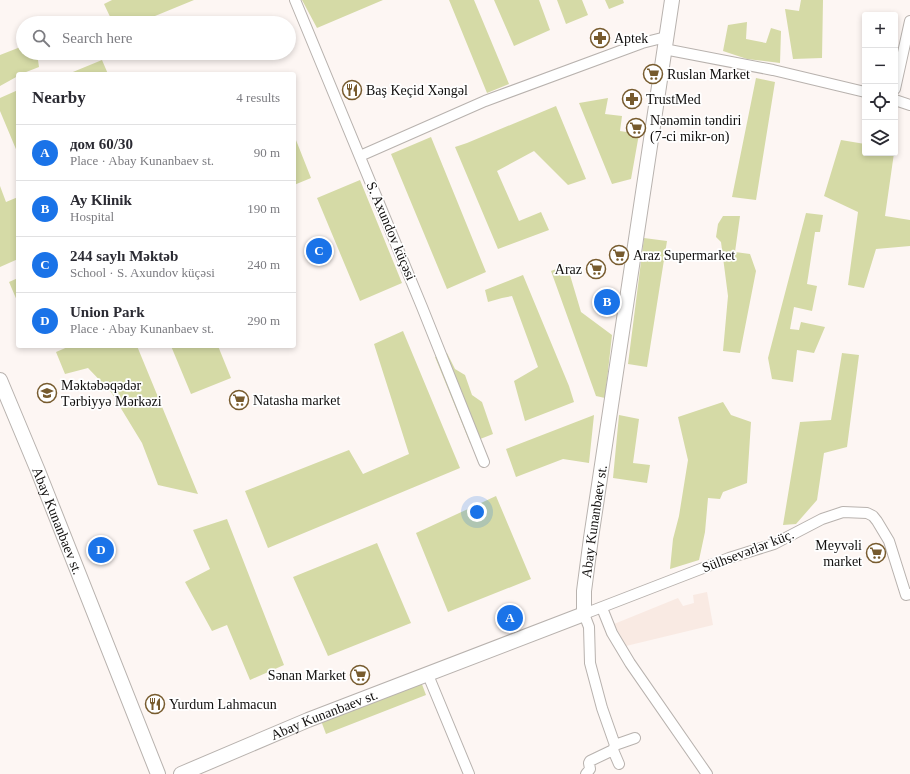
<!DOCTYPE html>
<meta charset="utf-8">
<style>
:root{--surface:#fff;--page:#f7f7f7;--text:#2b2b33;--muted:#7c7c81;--line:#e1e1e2;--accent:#1a73e8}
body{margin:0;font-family:"Times New Roman",serif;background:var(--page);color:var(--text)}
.controls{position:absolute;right:12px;top:12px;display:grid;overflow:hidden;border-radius:4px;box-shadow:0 2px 6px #0003}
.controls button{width:36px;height:36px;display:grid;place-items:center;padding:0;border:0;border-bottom:1px solid var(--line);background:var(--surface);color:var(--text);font:20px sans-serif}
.you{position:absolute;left:477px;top:512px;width:14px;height:14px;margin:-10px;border:3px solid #fff;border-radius:50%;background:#1a73e8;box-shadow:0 0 0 6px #1a73e833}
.badge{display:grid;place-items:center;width:26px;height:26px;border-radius:50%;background:var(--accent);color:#fff;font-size:13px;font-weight:700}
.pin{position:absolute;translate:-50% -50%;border:2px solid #fff;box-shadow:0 1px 4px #0006}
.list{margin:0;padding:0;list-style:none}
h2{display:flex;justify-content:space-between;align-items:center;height:52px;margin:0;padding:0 16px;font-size:17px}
h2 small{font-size:13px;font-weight:400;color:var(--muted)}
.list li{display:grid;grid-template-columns:26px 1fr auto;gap:12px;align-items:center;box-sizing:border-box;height:56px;padding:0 16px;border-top:1px solid var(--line)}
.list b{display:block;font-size:15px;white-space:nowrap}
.list p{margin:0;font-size:13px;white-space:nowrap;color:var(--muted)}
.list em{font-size:13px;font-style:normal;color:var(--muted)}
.icon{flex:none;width:22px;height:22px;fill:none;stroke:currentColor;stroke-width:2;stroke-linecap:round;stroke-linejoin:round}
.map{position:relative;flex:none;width:910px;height:774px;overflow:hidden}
.search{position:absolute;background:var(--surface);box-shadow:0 2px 6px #0003;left:16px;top:16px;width:280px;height:44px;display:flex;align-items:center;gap:10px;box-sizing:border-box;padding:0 14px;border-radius:22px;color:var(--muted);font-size:15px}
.panel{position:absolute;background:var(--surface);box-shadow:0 2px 6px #0003;left:16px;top:72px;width:280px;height:276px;border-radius:4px}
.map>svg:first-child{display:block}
.built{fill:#f9eae3}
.green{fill:#d5daa6}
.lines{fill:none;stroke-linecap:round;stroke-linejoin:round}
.street-casing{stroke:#b8b2ae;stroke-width:12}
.secondary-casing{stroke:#b8b2ae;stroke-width:16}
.street{stroke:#fff;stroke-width:10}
.secondary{stroke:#fff;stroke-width:14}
.labels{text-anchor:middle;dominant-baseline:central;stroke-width:3.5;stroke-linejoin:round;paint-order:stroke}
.poi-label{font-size:14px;fill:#110f0e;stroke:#fff;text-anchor:start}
.street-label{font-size:14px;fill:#110f0e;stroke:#fff}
</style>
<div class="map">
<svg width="910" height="774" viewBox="0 0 910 774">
<rect width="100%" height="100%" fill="#fdf6f3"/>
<path class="built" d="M707,592l6,33 -87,21 -12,-22 64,-26 5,8 11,-3 -1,-8z"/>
<path class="green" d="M112,0h82l-56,23h-25l-9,-19z
M302,0h81l-66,28z
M449,0h25l35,84 -22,9z
M494,0h45l11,30 -36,16z
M557,0h25l6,15 -22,9z
M605,0h18l1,3 -15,6z
M801,0h22l-1,58 -29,1 -8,-50 14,2z
M747,22l-1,17 20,4 5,-15 10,3 -1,32 -33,-4 -24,-8 5,-26z
M23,46v7h14l2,14 -18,7h-3v2l-18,10v-31z
M102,60l6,14h-40z
M756,78l19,4 -19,118 -24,-3z
M18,90v64l-18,-43v-13z
M608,98l-3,16 17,2 -2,15 19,3 -8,45 -19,5 -33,-81z
M556,106l30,73 -18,6 -34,-34 -37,20 22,50 22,-9 8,18 -51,19 -43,-102 12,-4z
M294,135l17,43 -17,7z
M431,137l55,135 -39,17 -56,-135z
M841,140l24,4v9h29l-9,63 25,4v26l-34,3 -12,39 -16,-3 10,-73 -34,-16z
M360,180l42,103 -42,18 -43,-103z
M0,186l6,16 12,-5v62l-18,8z
M806,213l17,2 -3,17h-5l-8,52 10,2 -5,25 -18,-4 -4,22 9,1 2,-8 24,5 -11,26 -17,-3 -4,32 -21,-3 -4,-21z
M723,216h17l-5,36 15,2 6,17 -16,82 -17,-2 5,-55 -7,-54 -5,-5 2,-13z
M644,238l23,3 -20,126 -19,-3z
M567,265l14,47 31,23 -7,63 -9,-2 -45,-125z
M523,275l46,111 5,16 -49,19 -11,-40 24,-14 -26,-71 -10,2 -14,4 -3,-12z
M18,278v25l-9,-21z
M403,331l57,137 -192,80 -23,-57 104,-41 14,24 46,-20 -35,-110z
M70,346h67l61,148 -40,-9 -16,-42 -31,-51 -23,-24 -23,6 -9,-22z
M171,346h47l13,32 -40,16z
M447,353l8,16 10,6 7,20 10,7 11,32 -23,9 -35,-86z
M842,353l17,2 -12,92 -23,6 -7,47 -21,24 -13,1 17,-103 31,-2z
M723,402l8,13 20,7 -4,61 -24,9 -3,7 -12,-1 -3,34 -6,28 -29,9 3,-30 6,-23 9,-56 -10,-43z
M594,415l-5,48 -26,-4 -47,18 -10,-28z
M619,415l20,4 -6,44 17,2 -3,18 -34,-5z
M496,496l35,83 -83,33 -32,-79z
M227,519l57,146 -34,15 -23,-55 -15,6 -27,-49 25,-13 -17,-39z
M377,543l34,80 -83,33 -35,-79z
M420,679l6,16 -100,39 -6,-16z"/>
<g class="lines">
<g class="street-casing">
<path id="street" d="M295,0l127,307 62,155
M664,49l109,21 92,22
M895,89l15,-68
M895,100l15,5
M360,156l125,-55 157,-58 24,-6
M602,608l10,25 18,30 77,111
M428,675l41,99
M615,745l20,-7
M613,750l6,14
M586,774l4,-5 -1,-6 1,-2 23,-11 2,-5 -13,-37 -12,-45 -1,-36 -5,-13 145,-56 45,-14 48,-25 21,-7 24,1 6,3 4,5 12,20 17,54 4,-1"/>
</g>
<g class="secondary-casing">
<g id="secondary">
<path id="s1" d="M0,380l38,91 120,303"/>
<path id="s2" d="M181,774l127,-54 276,-106v-23l7,-53 81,-538"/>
</g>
</g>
<use href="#street" class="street"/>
<use href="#secondary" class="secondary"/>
</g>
<defs>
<g id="pharmacy-ring" transform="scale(1)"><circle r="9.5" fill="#fff" stroke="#775b2e" stroke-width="1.5"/><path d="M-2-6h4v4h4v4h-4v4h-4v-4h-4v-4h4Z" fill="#775b2e"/></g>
<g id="supermarket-ring" transform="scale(1)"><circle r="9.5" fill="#fff" stroke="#775b2e" stroke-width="1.5"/><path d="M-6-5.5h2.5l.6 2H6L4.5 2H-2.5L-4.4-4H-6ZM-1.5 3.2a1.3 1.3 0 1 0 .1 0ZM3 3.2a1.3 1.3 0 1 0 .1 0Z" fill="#775b2e"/></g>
<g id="restaurant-ring" transform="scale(1)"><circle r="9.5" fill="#fff" stroke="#775b2e" stroke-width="1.5"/><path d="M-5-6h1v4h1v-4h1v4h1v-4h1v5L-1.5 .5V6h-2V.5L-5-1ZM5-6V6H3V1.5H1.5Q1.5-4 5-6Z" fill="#775b2e"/></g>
<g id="school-ring" transform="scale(1)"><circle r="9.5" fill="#fff" stroke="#775b2e" stroke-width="1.5"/><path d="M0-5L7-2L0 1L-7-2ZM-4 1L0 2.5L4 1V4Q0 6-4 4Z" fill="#775b2e"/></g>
</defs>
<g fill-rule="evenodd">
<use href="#pharmacy-ring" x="600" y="38"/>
<use href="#supermarket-ring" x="653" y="74"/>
<use href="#restaurant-ring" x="352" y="90"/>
<use href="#pharmacy-ring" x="632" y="99"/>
<use href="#supermarket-ring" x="636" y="128"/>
<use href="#supermarket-ring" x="619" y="255"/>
<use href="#supermarket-ring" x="596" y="269"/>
<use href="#school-ring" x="47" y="393"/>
<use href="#supermarket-ring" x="239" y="400"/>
<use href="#supermarket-ring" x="876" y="553"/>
<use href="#supermarket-ring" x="360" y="675"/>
<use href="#restaurant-ring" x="155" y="704"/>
</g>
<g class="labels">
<g class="poi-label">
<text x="614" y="38">Aptek</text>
<text x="667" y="74">Ruslan Market</text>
<text x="366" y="90">Baş Keçid Xəngəl</text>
<text x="646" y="99">TrustMed</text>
<text x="650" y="120">Nənəmin təndiri<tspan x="650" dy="16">(7-ci mikr-on)</tspan></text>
<text x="633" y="255">Araz Supermarket</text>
<text x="582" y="269" text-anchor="end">Araz</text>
<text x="61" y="385">Məktəbəqədər<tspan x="61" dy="16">Tərbiyyə Mərkəzi</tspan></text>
<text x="253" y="400">Natasha market</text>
<text x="862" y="545" text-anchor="end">Meyvəli<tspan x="862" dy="16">market</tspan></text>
<text x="346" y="675" text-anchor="end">Sənan Market</text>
<text x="169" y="704">Yurdum Lahmacun</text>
</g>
<g class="street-label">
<text transform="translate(391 231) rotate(67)">S. Axundov küçəsi</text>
<text stroke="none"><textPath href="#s1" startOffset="152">Abay Kunanbaev st.</textPath></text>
<text stroke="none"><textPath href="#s2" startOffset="527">Abay Kunanbaev st.</textPath></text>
<text transform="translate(748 551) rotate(-21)">Sülhsevərlər küç.</text>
<text stroke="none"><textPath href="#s2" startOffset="155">Abay Kunanbaev st.</textPath></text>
</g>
</g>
</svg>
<div class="controls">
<button>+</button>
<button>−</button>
<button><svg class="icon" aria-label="locate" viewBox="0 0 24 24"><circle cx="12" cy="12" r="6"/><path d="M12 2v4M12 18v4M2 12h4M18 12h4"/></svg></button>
<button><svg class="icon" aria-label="layers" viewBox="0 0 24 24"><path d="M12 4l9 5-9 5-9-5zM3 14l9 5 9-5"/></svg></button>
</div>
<div class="you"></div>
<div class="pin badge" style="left:510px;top:618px">A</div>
<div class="pin badge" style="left:607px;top:302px">B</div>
<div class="pin badge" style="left:319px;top:251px">C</div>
<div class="pin badge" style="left:101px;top:550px">D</div>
<div class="search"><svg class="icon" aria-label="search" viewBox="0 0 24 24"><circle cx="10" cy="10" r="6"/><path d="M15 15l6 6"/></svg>Search here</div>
<section class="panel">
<h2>Nearby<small>4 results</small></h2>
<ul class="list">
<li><span class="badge">A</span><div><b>дом 60/30</b><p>Place · Abay Kunanbaev st.</p></div><em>90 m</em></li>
<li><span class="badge">B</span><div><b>Ay Klinik</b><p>Hospital</p></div><em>190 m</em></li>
<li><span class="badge">C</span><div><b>244 saylı Məktəb</b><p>School · S. Axundov küçəsi</p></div><em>240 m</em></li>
<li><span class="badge">D</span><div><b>Union Park</b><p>Place · Abay Kunanbaev st.</p></div><em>290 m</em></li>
</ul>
</section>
</div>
